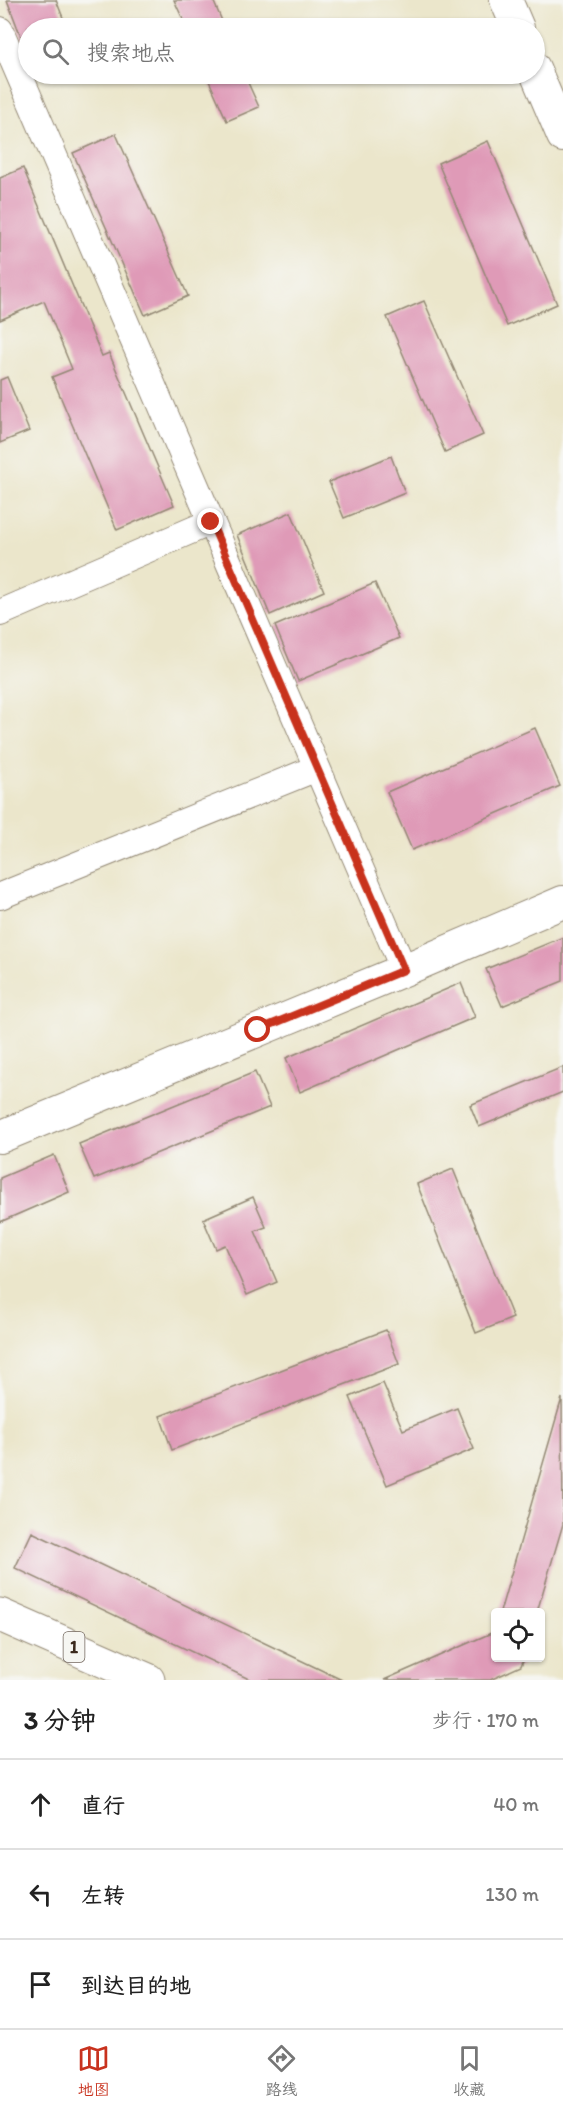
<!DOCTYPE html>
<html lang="zh">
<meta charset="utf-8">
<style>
:root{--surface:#fff;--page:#f2f2f2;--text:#222;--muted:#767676;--line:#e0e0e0;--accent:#c8321e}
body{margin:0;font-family:Itim,"LXGW WenKai TC",sans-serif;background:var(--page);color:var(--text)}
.controls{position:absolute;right:18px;bottom:18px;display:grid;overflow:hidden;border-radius:6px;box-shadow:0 2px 4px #0004}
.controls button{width:54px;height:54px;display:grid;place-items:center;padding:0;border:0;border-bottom:2px solid var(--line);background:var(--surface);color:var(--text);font:30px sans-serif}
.stop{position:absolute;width:18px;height:18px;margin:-14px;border:4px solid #c8321e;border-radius:50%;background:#fff}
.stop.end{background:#c8321e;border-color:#fff;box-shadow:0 2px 6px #0008}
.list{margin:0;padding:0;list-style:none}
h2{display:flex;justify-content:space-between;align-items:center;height:78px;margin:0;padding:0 24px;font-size:26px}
h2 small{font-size:20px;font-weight:400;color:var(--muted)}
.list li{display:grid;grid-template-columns:39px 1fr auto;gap:18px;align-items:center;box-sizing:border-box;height:90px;padding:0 24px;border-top:2px solid var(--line)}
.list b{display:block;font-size:22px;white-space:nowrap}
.list em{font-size:20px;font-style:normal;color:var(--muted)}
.icon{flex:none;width:33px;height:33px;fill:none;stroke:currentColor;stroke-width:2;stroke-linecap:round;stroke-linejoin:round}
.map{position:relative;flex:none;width:563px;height:1680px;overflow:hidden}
.search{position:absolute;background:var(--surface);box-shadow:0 2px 4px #0004;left:18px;right:18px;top:18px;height:66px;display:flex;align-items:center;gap:15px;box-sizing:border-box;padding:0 21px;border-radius:33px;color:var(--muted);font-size:22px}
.sheet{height:348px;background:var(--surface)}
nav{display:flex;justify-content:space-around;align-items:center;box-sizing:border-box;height:84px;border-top:2px solid var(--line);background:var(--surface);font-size:16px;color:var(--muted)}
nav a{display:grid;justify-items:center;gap:3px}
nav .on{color:var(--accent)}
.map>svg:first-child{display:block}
.building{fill:#df9ab7}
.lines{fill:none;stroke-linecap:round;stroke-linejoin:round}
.minor-casing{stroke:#938874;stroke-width:28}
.tertiary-casing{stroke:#938874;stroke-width:34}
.primary-casing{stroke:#938874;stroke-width:35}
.minor{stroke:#fff;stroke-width:26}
.tertiary{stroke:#fff;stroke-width:32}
.primary{stroke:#fff;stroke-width:33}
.route{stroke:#c8321e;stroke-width:8}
.labels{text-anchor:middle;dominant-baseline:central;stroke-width:6;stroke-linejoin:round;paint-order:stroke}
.shield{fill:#f6f6f2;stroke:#73675e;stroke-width:1.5}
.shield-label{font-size:18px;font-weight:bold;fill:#3b2a1e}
</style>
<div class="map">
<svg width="563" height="1680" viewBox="0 0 563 1680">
<rect width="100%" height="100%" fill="#f6f6f2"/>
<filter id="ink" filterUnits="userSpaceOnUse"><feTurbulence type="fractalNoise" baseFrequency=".0167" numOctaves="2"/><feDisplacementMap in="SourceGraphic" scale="12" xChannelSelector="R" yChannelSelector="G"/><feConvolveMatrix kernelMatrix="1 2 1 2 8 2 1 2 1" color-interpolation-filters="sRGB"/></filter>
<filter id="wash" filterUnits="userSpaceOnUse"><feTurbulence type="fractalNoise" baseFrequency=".008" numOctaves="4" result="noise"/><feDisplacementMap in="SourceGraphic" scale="24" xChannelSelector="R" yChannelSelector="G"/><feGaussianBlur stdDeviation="1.35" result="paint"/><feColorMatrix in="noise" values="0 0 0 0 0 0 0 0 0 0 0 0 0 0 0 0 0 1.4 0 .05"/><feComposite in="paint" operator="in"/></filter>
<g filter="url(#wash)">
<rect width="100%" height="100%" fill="#ebe6cb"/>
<g id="blocks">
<path class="building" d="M7,0h49l11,28h-39v27z
M174,0h39l12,28h-38z
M206,74h38l15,33 -32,14z
M116,134l72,162 -43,19 -72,-162z
M488,141l69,163 -50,22 -69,-163z
M23,168l79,188 7,-3 65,152 -57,25 -65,-153 20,-8 -28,-68 -44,19v-142z
M424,301l59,134 -38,17 -58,-135z
M7,377l22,54 -29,12v-63z
M391,456l14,37 -61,25 -15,-36z
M291,512l33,79 -54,24 -33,-80z
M375,583l24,55 -101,43 -23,-55z
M535,728l25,58 -148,64 -25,-58z
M563,937v44l-61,25 -16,-37z
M461,983l14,34 -175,75 -14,-34z
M563,1067v25l-84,35 -9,-22z
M255,1072l15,35 -176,72 -15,-35z
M54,1155l15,37 -69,30v-44z
M453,1169l60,149 -37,15 -59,-149z
M253,1197l13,30 -11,4 22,51 -30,13 -22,-50 -9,4 -13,-30z
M386,1330l13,34 -227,86 -12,-34z
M383,1383l20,47 54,-22 17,41 -87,36 -37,-88z
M562,1398l1,126 -26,88h-37z
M32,1532l310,148h-91l-236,-112z
M496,1631v27h28l-3,8 -31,14h-106z"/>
</g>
</g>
<g filter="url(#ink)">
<use href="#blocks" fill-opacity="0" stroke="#938874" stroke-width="1.5"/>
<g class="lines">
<g class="minor-casing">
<path id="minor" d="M0,30l404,940
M0,613l211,-91
M0,896l317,-128"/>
</g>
<g class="tertiary-casing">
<path id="tertiary" d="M506,0l12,28
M534,68l29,68
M0,1137l404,-167 159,-68"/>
</g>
<g class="primary-casing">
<path id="primary" d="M0,1615l148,65"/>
</g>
<use href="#minor" class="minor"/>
<use href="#tertiary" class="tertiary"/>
<use href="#primary" class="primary"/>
</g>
</g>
<g class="lines" filter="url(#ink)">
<path class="route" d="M211,522l193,448 -146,60"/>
</g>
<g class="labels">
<rect class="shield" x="63.5" y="1632" width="21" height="30" rx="4.5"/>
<g class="shield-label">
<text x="74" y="1647">1</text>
</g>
</g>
</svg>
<div class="controls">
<button><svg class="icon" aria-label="locate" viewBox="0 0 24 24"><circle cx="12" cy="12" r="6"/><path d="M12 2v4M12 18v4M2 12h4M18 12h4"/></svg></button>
</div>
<div class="stop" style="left:258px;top:1030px"></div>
<div class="stop end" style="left:211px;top:522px"></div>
<div class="search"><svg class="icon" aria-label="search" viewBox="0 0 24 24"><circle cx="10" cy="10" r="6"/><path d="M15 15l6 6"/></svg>搜索地点</div>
</div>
<section class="sheet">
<h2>3 分钟<small>步行 · 170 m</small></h2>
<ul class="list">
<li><svg class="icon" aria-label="ahead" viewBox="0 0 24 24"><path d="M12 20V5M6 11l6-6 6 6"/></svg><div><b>直行</b></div><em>40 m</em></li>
<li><svg class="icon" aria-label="left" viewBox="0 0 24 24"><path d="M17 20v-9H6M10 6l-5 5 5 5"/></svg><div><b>左转</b></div><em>130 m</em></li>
<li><svg class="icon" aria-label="arrive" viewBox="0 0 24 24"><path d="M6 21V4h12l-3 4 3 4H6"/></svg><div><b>到达目的地</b></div></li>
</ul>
</section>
<nav>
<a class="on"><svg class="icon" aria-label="map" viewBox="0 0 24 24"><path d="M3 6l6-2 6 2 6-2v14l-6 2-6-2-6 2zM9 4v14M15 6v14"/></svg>地图</a>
<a><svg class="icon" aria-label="directions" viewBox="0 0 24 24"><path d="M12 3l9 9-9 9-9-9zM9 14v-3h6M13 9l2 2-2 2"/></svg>路线</a>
<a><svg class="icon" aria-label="saved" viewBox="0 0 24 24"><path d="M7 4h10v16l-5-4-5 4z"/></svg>收藏</a>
</nav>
